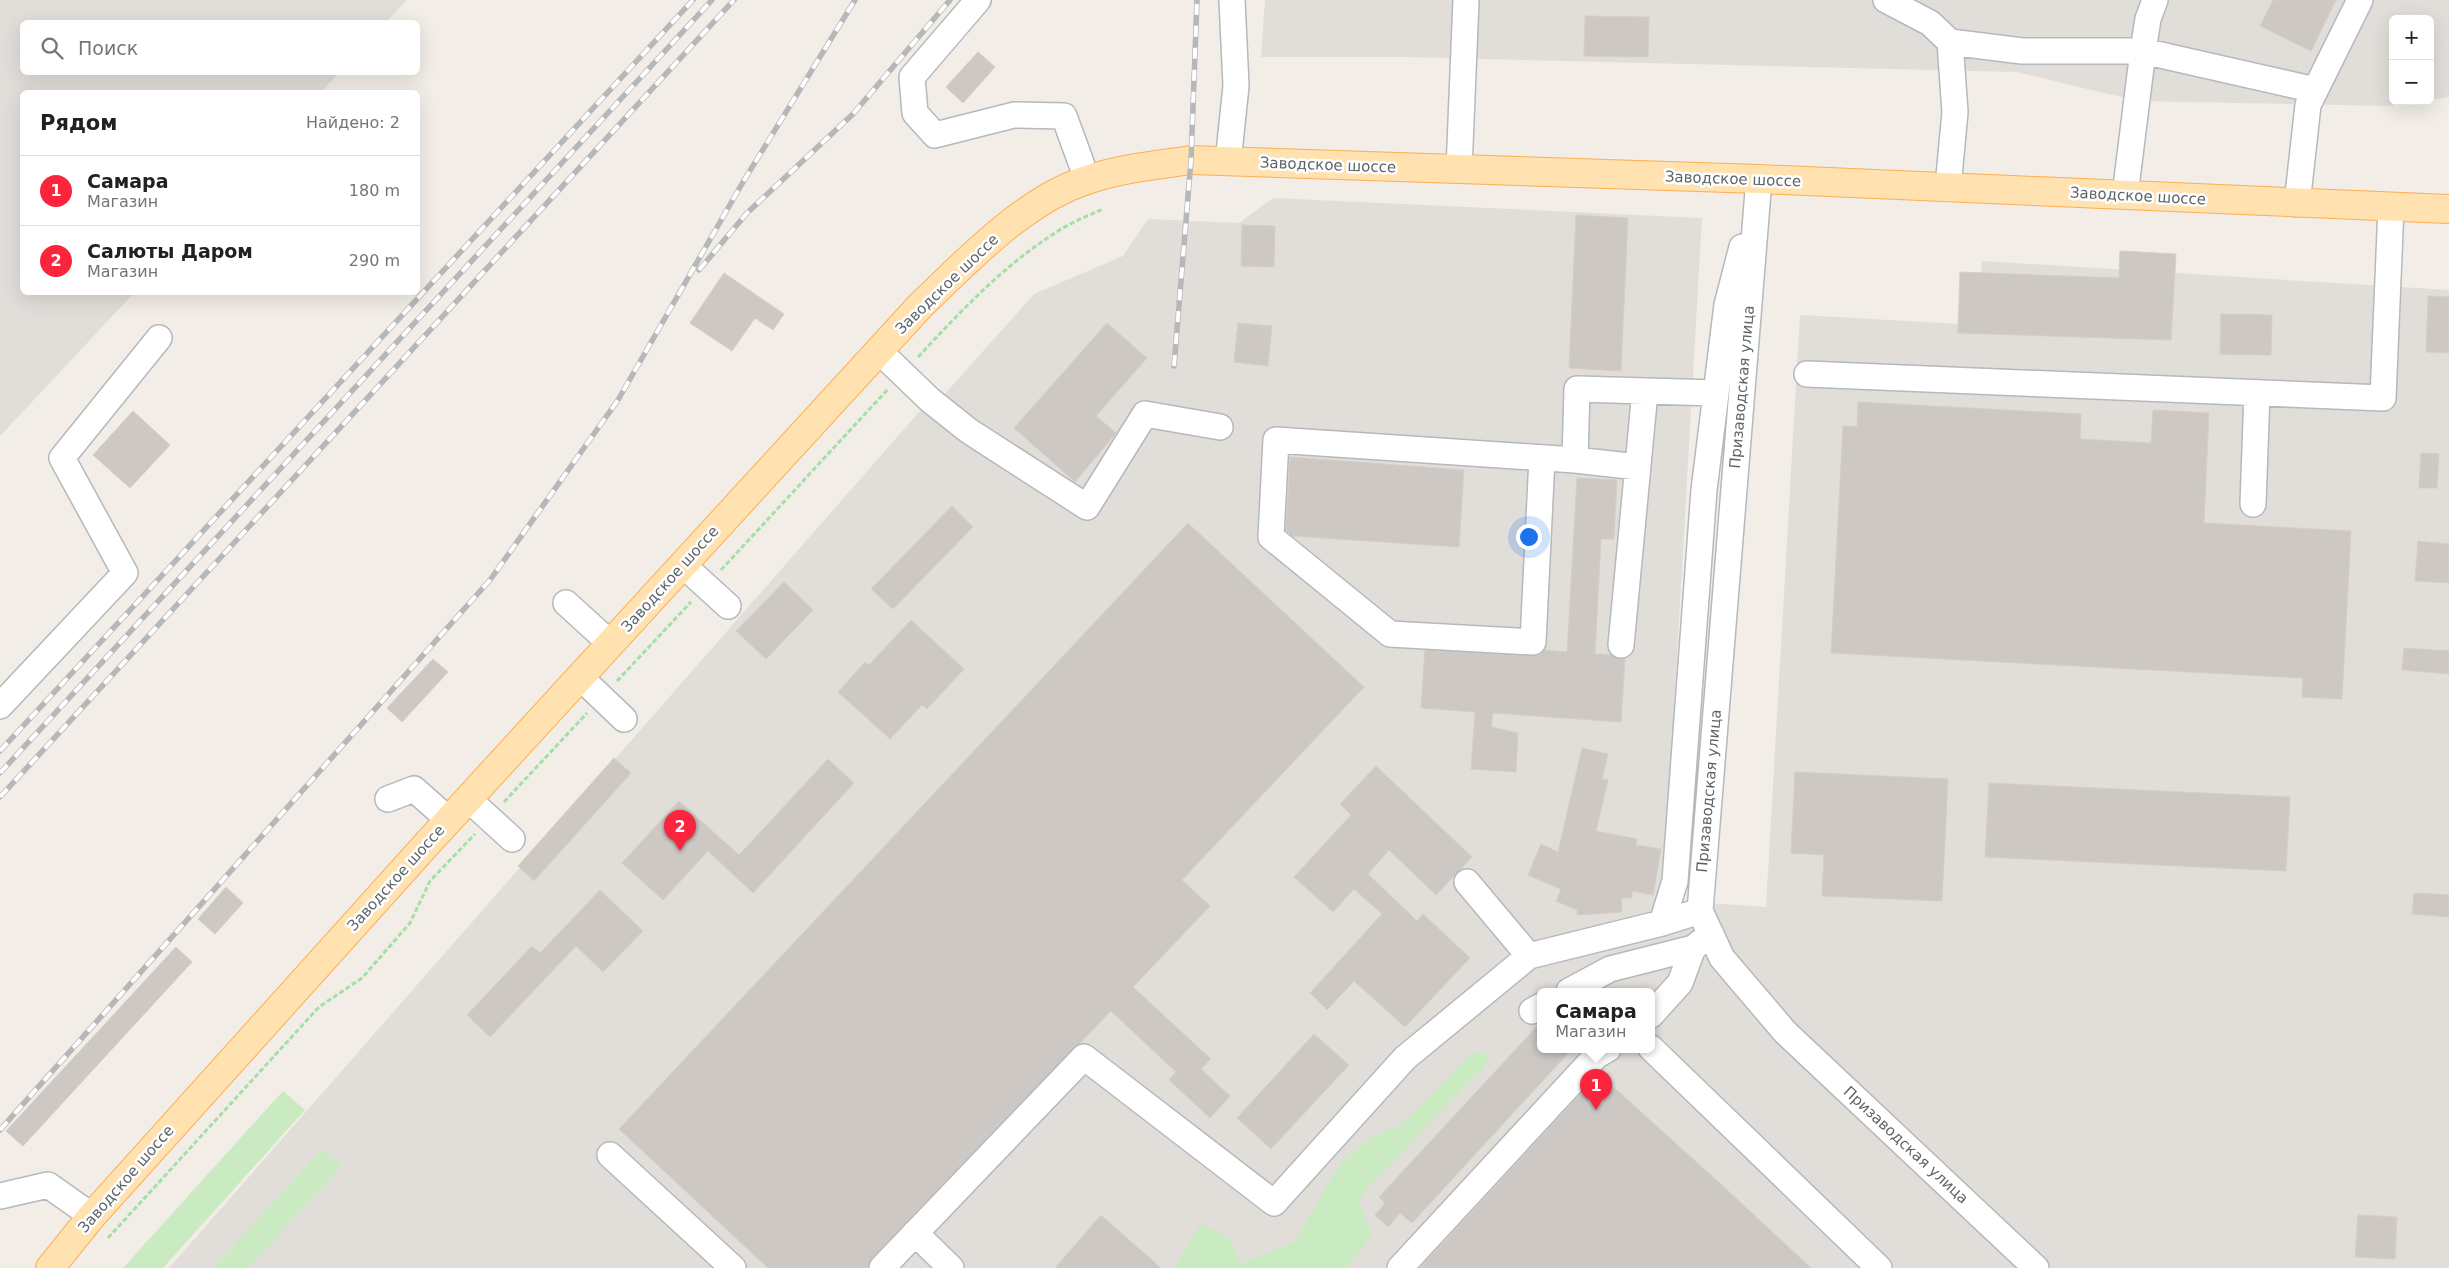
<!DOCTYPE html>
<html lang="ru">
<meta charset="utf-8">
<style>
:root{--surface:#fff;--page:#f2f2f2;--text:#202124;--muted:#757577;--line:#e0e0e0;--accent:#fb243d}
body{margin:0;font-family:"DejaVu Sans",sans-serif;background:var(--page);color:var(--text)}
.controls{position:absolute;right:15px;top:15px;display:grid;overflow:hidden;border-radius:8px;box-shadow:0 5px 20px #0002}
.controls button{width:45px;height:45px;display:grid;place-items:center;padding:0;border:0;border-bottom:1px solid var(--line);background:var(--surface);color:var(--text);font:25px sans-serif}
.you{position:absolute;left:1528px;top:536px;width:18px;height:18px;margin:-12px;border:4px solid #fff;border-radius:50%;background:#1a73e8;box-shadow:0 0 0 8px #1a73e833}
.badge{display:grid;place-items:center;width:32px;height:32px;border-radius:50%;background:var(--accent);color:#fff;font-size:16px;font-weight:700}
.pin{position:absolute;translate:-50% -41px;filter:drop-shadow(0 1px 2px #0008)}
.pin::after{content:'';position:absolute;top:26px;width:18px;height:15px;background:inherit;clip-path:polygon(0 0,100% 0,50% 100%)}
.popup{position:absolute;left:1537px;top:988px;width:118px;height:65px;box-sizing:border-box;display:grid;place-content:center;border-radius:8px;background:var(--surface);filter:drop-shadow(0 1px 4px #0005);font-size:16px;white-space:nowrap;color:var(--muted)}
.popup b{font-size:19px;color:var(--text)}
.popup::after{content:'';position:absolute;left:50%;top:100%;margin-left:-10px;border:10px solid transparent;border-top-color:var(--surface)}
.list{margin:0;padding:0;list-style:none}
h2{display:flex;justify-content:space-between;align-items:center;height:65px;margin:0;padding:0 20px;font-size:21px}
h2 small{font-size:16px;font-weight:400;color:var(--muted)}
.list li{display:grid;grid-template-columns:32px 1fr auto;gap:15px;align-items:center;box-sizing:border-box;height:70px;padding:0 20px;border-top:1px solid var(--line)}
.list b{display:block;font-size:19px;white-space:nowrap}
.list p{margin:0;font-size:16px;white-space:nowrap;color:var(--muted)}
.list em{font-size:16px;font-style:normal;color:var(--muted)}
.icon{flex:none;width:28px;height:28px;fill:none;stroke:currentColor;stroke-width:2;stroke-linecap:round;stroke-linejoin:round}
.map{position:relative;flex:none;width:2449px;height:1268px;overflow:hidden}
.search{position:absolute;background:var(--surface);box-shadow:0 5px 20px #0002;left:20px;top:20px;width:400px;height:55px;display:flex;align-items:center;gap:12px;box-sizing:border-box;padding:0 18px;border-radius:8px;color:var(--muted);font-size:19px}
.panel{position:absolute;background:var(--surface);box-shadow:0 5px 20px #0002;left:20px;top:90px;width:400px;height:205px;border-radius:8px}
.map>svg:first-child{display:block}
.industrial{fill:#e1ddd9;fill-rule:evenodd}
.green{fill:#caebc2}
.building{fill:#cdc8c4;stroke:#d7cec4}
.lines{fill:none;stroke-linecap:round;stroke-linejoin:round}
.minor-casing{stroke:#b4b9bd;stroke-width:28}
.major-casing{stroke:#ffad53;stroke-width:30}
.path{stroke:#a3dfa7;stroke-width:3;stroke-dasharray:5 2.5;stroke-linecap:butt}
.minor{stroke:#fff;stroke-width:25}
.major{stroke:#ffe2af;stroke-width:28}
.rail-casing{stroke:#b6b7b8;stroke-width:5.5}
.rail{stroke:#fff;stroke-width:4;stroke-dasharray:11;stroke-linecap:butt}
.labels{text-anchor:middle;dominant-baseline:central;stroke-width:5;stroke-linejoin:round;paint-order:stroke}
.street-label{font-size:15px;fill:#5e6569;stroke:#fff}
</style>
<div class="map">
<svg width="2449" height="1268" viewBox="0 0 2449 1268">
<rect width="100%" height="100%" fill="#f2ede7"/>
<path class="industrial" d="M0,0h407l-21,22h-364v50l317,1 -18,19h-299v200l112,1 -134,143z
M1265,0h1184v97l-19,3v-81h-37v82h29l-32,5 -252,-5 -122,-29 -614,-15h-141z
M1273,198l429,20 -39,682 103,7 34,-592 179,10 3,-64 467,29v978h-2280l765,-873 9,1 91,-102 89,-38 25,-37 91,4zM1541,991h110v58h-110z"/>
<path class="green" d="M1477,1051l11,4 -3,12 -117,119 -9,16 13,33 -26,33h-172l26,-44 12,4 20,13 8,23 54,-22 47,-80 28,-24 32,-13 66,-67z
M283,1091l22,19 -142,158h-40z
M322,1149l20,17 -94,102h-35z"/>
<path class="building" d="M2273,0h63l-25,51 -51,-25z
M1585,16l64,1 -1,40 -64,-1z
M978,52l17,15 -32,36 -17,-16z
M1576,215l52,3 -7,153 -52,-3z
M1242,225l33,1 -1,41 -33,-1z
M2120,251l56,3 -5,86 -213,-7 2,-61 159,6z
M724,273l60,41 -11,16 -18,-12 -23,33 -42,-28z
M2428,296l21,1v56l-23,-1z
M2221,314l51,1 -1,40 -51,-1z
M1107,323l40,35 -51,58 20,17 -41,49 -61,-54z
M1238,323l34,3 -4,40 -34,-4z
M1858,402l223,12 -1,25 71,4 2,-33 56,3 -5,110 147,8 -9,168 -40,-2 1,-19 -472,-25 12,-227 14,1z
M133,411l37,34 -40,43 -37,-33z
M2421,453l18,1 -2,34h-18z
M1290,457l174,13 -5,77 -167,-11 -6,-6z
M1577,478l40,2 -3,59h-13l-6,115 16,1 8,4 6,-1 -4,64 -128,-9 -2,14 27,6 -2,39 -45,-3 4,-57 -54,-4 4,-58 107,6 7,-1 6,-5 22,2z
M952,506l21,21 -80,82 -22,-20z
M1188,523l176,164 -182,193 28,26 -77,81 78,72 -10,10 29,27 -20,22 -41,-38 7,-8 -65,-61 -239,247 -4,10h-100l-149,-139z
M2418,541l31,3v39l-34,-2z
M784,582l29,28 -47,49 -30,-28z
M911,620l53,49 -37,40 -5,-4 -32,34 -52,-47 27,-30 4,3z
M2404,648l45,3v23l-47,-4z
M433,659l15,13 -46,50 -15,-14z
M1582,748l26,6 -6,25 6,1 -12,51 41,8 -1,6 25,4 -8,46 -21,-4v7h-11l1,14 -45,3v-5l-21,-9 5,-12 -33,-14 13,-31 17,8z
M614,758l17,15 -97,108 -16,-15z
M828,759l26,24 -101,110 -45,-42 -45,49 -41,-37 57,-62 60,54z
M1376,766l96,91 -36,38 -47,-45 -21,24 49,47 6,-7 47,44 -65,69 -51,-46 -27,29 -17,-17 72,-79 -28,-25 -21,23 -39,-35 57,-62 -11,-11z
M1795,772l153,7 -6,122 -120,-5 2,-41 -33,-2z
M1989,783l301,14 -4,74 -301,-14z
M226,887l17,16 -28,31 -17,-15z
M600,890l43,41 -40,41 -27,-26 -86,91 -23,-22 65,-69 8,7z
M2414,893l35,2v22l-37,-3z
M176,947l16,15 -169,184 -17,-15z
M1541,1022v27h31l-160,174 -12,-10 -12,14 -13,-12 10,-12 -6,-6z
M1314,1034l35,31 -78,84 -34,-31z
M1599,1074l125,113 87,81h-391z
M1101,1215l60,53h-106z
M2358,1215l39,2 -2,42 -40,-2z"/>
<g class="lines">
<g class="minor-casing">
<path id="minor" d="M978,0l-66,77 3,36 20,22 79,-20 50,1 23,63
M1886,0l44,23 20,19 5,70 -7,75
M2155,0l-7,19 -5,32 172,39
M1950,42l72,9h121l-18,144
M1228,162l8,-76 -4,-86
M1459,170l7,-170
M1759,179l-59,732 22,47 63,74 251,236
M2297,204l11,-99 52,-105
M879,351l51,49 39,31 118,76 58,-93 75,13
M1807,374l576,24 8,-191
M1542,458l-9,184 -143,-8 -119,-97 5,-97 299,20 2,-71 139,4
M1575,460l63,7
M2253,504l4,-111
M683,565l45,41
M566,603l45,41
M1621,645l24,-254
M580,677l44,42
M0,706l125,-133 -63,-115 97,-120
M388,799l26,-10 35,31
M468,799l44,40
M1467,882l62,74
M1662,923l13,-42 29,-391 23,-185 15,-58
M1569,991l41,-22 83,-21 18,-14
M1532,1011l9,-5
M1651,1015l29,-32 13,-35
M1651,1048l228,220
M610,1155l123,113
M0,1196l48,-11 44,31
M915,1233l36,35
M882,1268l202,-211 190,146 131,-145 124,-102 133,-33 38,-12
M1400,1268l196,-212 12,-7"/>
</g>
<g class="major-casing">
<path id="major" d="M50,1268l42,-52 334,-371 494,-539c47,-45 106,-108 170,-127 33,-11 67,-14 101,-19l568,19 690,30"/>
</g>
<path class="path" d="M918,357c43,-46 84,-90 137,-124 15,-10 32,-17 48,-24
M721,570l167,-181
M617,681l74,-79
M504,802l83,-89
M108,1238l211,-231 43,-29 48,-55 20,-42 45,-47"/>
<use href="#minor" class="minor"/>
<use href="#major" class="major"/>
<g class="rail-casing">
<path id="rail" d="M699,270l48,-57 106,-99 97,-114
M1174,366l17,-206 6,-160
M0,751l693,-751
M0,773l712,-773
M0,797l734,-797
M0,1130l490,-550 128,-180 125,-218 112,-182"/>
</g>
<use href="#rail" class="rail"/>
</g>
<g class="labels">
<g class="street-label">
<text transform="translate(1328 165) rotate(2)">Заводское шоссе</text>
<text transform="translate(1733 179) rotate(2)">Заводское шоссе</text>
<text transform="translate(2138 196) rotate(3)">Заводское шоссе</text>
<text transform="translate(947 284) rotate(-44)">Заводское шоссе</text>
<text transform="translate(1742 387) rotate(-85)">Призаводская улица</text>
<text transform="translate(670 579) rotate(-48)">Заводское шоссе</text>
<text transform="translate(1709 791) rotate(-85)">Призаводская улица</text>
<text transform="translate(396 878) rotate(-48)">Заводское шоссе</text>
<text transform="translate(1906 1145) rotate(43)">Призаводская улица</text>
<text transform="translate(126 1179) rotate(-49)">Заводское шоссе</text>
</g>
</g>
</svg>
<div class="controls">
<button>+</button>
<button>−</button>
</div>
<div class="you"></div>
<div class="pin badge" style="left:1596px;top:1110px">1</div>
<div class="popup"><b>Самара</b>Магазин</div>
<div class="pin badge" style="left:680px;top:851px">2</div>
<div class="search"><svg class="icon" aria-label="search" viewBox="0 0 24 24"><circle cx="10" cy="10" r="6"/><path d="M15 15l6 6"/></svg>Поиск</div>
<section class="panel">
<h2>Рядом<small>Найдено: 2</small></h2>
<ul class="list">
<li><span class="badge">1</span><div><b>Самара</b><p>Магазин</p></div><em>180 m</em></li>
<li><span class="badge">2</span><div><b>Салюты Даром</b><p>Магазин</p></div><em>290 m</em></li>
</ul>
</section>
</div>
